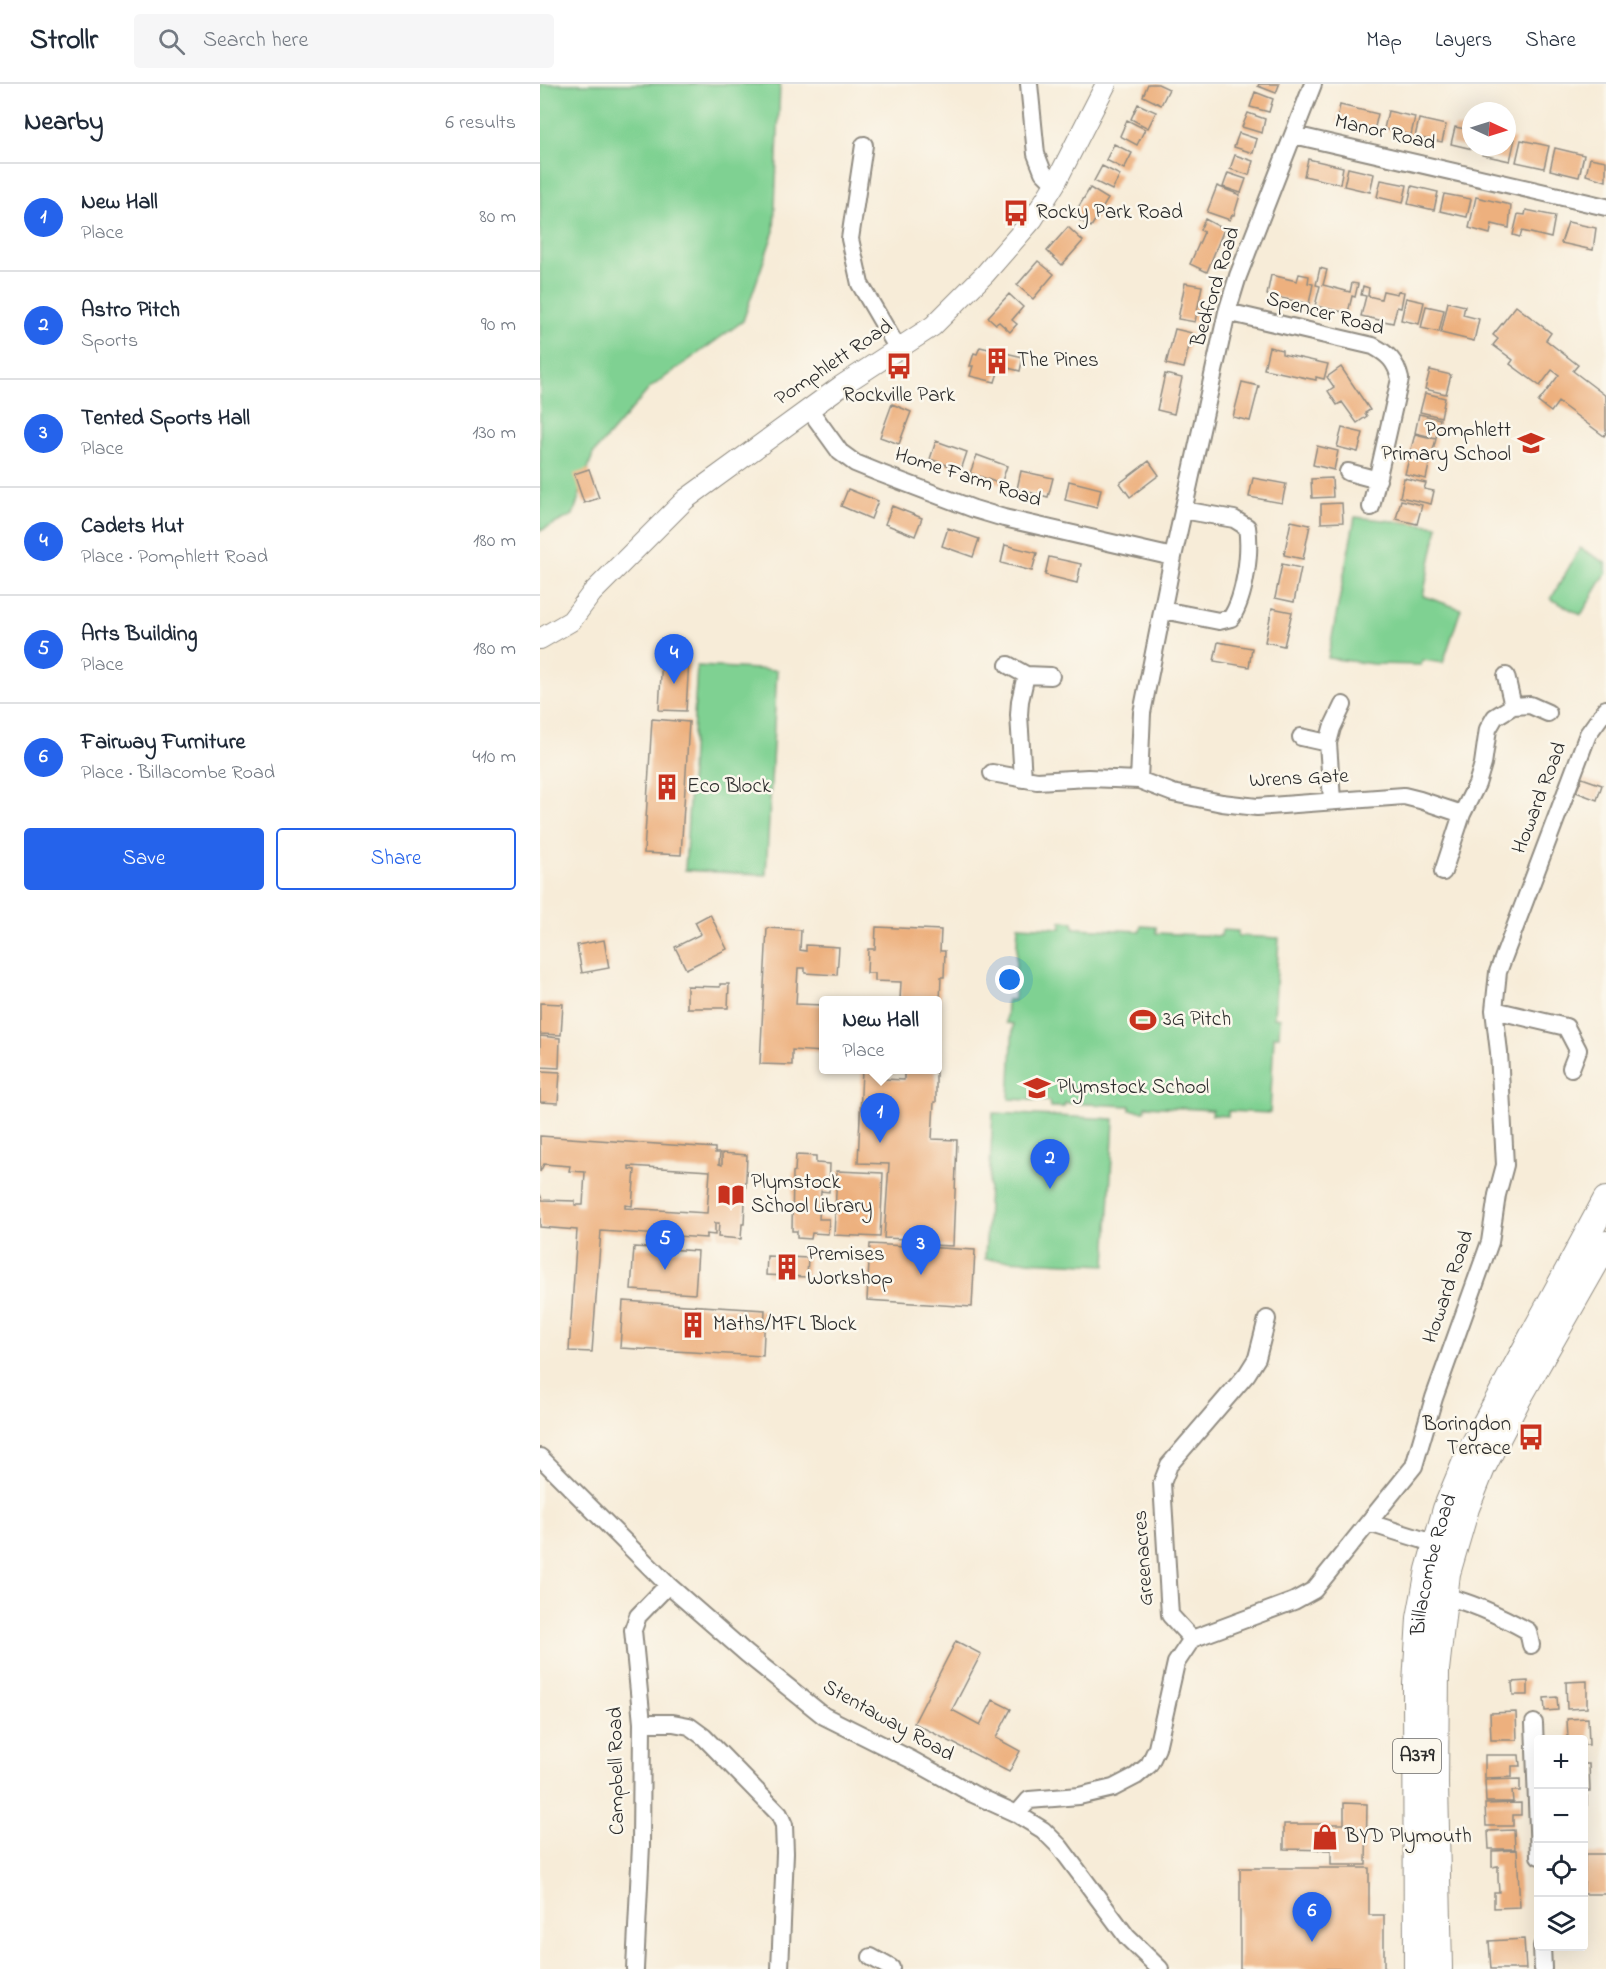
<!DOCTYPE html>
<meta charset="utf-8">
<style>
:root{--surface:#fff;--page:#f6f6f7;--text:#1f2937;--muted:#747a83;--line:#e0e1e3;--accent:#2563eb}
body{margin:0;font-family:"Indie Flower",sans-serif;background:var(--page);color:var(--text)}
.controls{position:absolute;right:18px;bottom:18px;display:grid;overflow:hidden;border-radius:6px;box-shadow:0 6px 24px #0002}
.controls button{width:54px;height:54px;display:grid;place-items:center;padding:0;border:0;border-bottom:2px solid var(--line);background:var(--surface);color:var(--text);font:30px sans-serif}
.compass{position:absolute;left:922px;top:18px;width:54px;height:54px;border-radius:50%;background:var(--surface);box-shadow:0 6px 24px #0002;rotate:94deg}
.you{position:absolute;left:470px;top:896px;width:21px;height:21px;margin:-15px;border:4px solid #fff;border-radius:50%;background:#1a73e8;box-shadow:0 0 0 9px #1a73e833}
.badge{display:grid;place-items:center;width:39px;height:39px;border-radius:50%;background:var(--accent);color:#fff;font-size:20px;font-weight:700}
.pin{position:absolute;translate:-50% -50px;filter:drop-shadow(0 2px 3px #0008)}
.pin::after{content:'';position:absolute;top:32px;width:21px;height:18px;background:inherit;clip-path:polygon(0 0,100% 0,50% 100%)}
.popup{position:absolute;left:279px;top:912px;width:123px;height:78px;box-sizing:border-box;display:grid;place-content:center;border-radius:6px;background:var(--surface);filter:drop-shadow(0 2px 4px #0005);font-size:20px;white-space:nowrap;color:var(--muted)}
.popup b{font-size:22px;color:var(--text)}
.popup::after{content:'';position:absolute;left:50%;top:100%;margin-left:-12px;border:12px solid transparent;border-top-color:var(--surface)}
.list{margin:0;padding:0;list-style:none}
h2{display:flex;justify-content:space-between;align-items:center;height:78px;margin:0;padding:0 24px;font-size:26px}
h2 small{font-size:20px;font-weight:400;color:var(--muted)}
.list li{display:grid;grid-template-columns:39px 1fr auto;gap:18px;align-items:center;box-sizing:border-box;height:108px;padding:0 24px;border-top:2px solid var(--line)}
.list b{display:block;font-size:22px;white-space:nowrap}
.list p{margin:0;font-size:20px;white-space:nowrap;color:var(--muted)}
.list em{font-size:20px;font-style:normal;color:var(--muted)}
.actions{display:flex;gap:12px;padding:18px 24px}
.actions a{flex:1;padding:14px 0;border:2px solid var(--accent);border-radius:6px;text-align:center;font-size:21px;color:var(--accent)}
.actions .main{background:var(--accent);color:#fff}
.icon{flex:none;width:33px;height:33px;fill:none;stroke:currentColor;stroke-width:2;stroke-linecap:round;stroke-linejoin:round}
.map{position:relative;flex:none;width:1066px;height:1885px;overflow:hidden}
header{display:flex;align-items:center;gap:36px;box-sizing:border-box;height:84px;padding:0 30px;background:var(--surface);border-bottom:2px solid var(--line)}
header strong{font-size:28px}
nav{display:flex;gap:33px;margin-inline-start:auto;font-size:21px}
.search{width:420px;height:54px;background:var(--page);display:flex;align-items:center;gap:15px;box-sizing:border-box;padding:0 21px;border-radius:6px;color:var(--muted);font-size:22px}
main{display:flex}
aside{flex:1;background:var(--surface)}
.map>svg:first-child{display:block}
.green{fill:#7fd192;stroke:#557e5e;stroke-width:1.5}
.building{fill:#edb07e;fill-rule:evenodd}
.lines{fill:none;stroke-linecap:round;stroke-linejoin:round}
.minor-casing{stroke:#918c82;stroke-width:20}
.tertiary-casing{stroke:#918c82;stroke-width:22}
.primary-casing{stroke:#918c82;stroke-width:28}
.minor{stroke:#fff;stroke-width:16}
.tertiary{stroke:#fff;stroke-width:20}
.primary{stroke:#fff;stroke-width:26}
.labels{text-anchor:middle;dominant-baseline:central;stroke-width:5;stroke-linejoin:round;paint-order:stroke}
.shield{fill:#fbf7ec;stroke:#696865;stroke-width:1.5}
.shield-label{font-size:20px;font-weight:bold;fill:#2b2b2b}
.street-label{font-size:21px;fill:#2b2b2b;stroke:#fbf7ec}
.poi-label{font-size:21px;fill:#2b2b2b;stroke:#fbf7ec;text-anchor:start}
</style>
<header>
<strong>Strollr</strong>
<div class="search"><svg class="icon" aria-label="search" viewBox="0 0 24 24"><circle cx="10" cy="10" r="6"/><path d="M15 15l6 6"/></svg>Search here</div>
<nav><a>Map</a><a>Layers</a><a>Share</a></nav>
</header>
<main>
<aside>
<h2>Nearby<small>6 results</small></h2>
<ul class="list">
<li><span class="badge">1</span><div><b>New Hall</b><p>Place</p></div><em>80 m</em></li>
<li><span class="badge">2</span><div><b>Astro Pitch</b><p>Sports</p></div><em>90 m</em></li>
<li><span class="badge">3</span><div><b>Tented Sports Hall</b><p>Place</p></div><em>130 m</em></li>
<li><span class="badge">4</span><div><b>Cadets Hut</b><p>Place · Pomphlett Road</p></div><em>180 m</em></li>
<li><span class="badge">5</span><div><b>Arts Building</b><p>Place</p></div><em>180 m</em></li>
<li><span class="badge">6</span><div><b>Fairway Furniture</b><p>Place · Billacombe Road</p></div><em>410 m</em></li>
</ul>
<div class="actions"><a class="main">Save</a><a>Share</a></div>
</aside>
<div class="map">
<svg width="1066" height="1885" viewBox="0 0 1066 1885">
<rect width="100%" height="100%" fill="#fbf7ec"/>
<filter id="ink" filterUnits="userSpaceOnUse"><feTurbulence type="fractalNoise" baseFrequency=".0167" numOctaves="2"/><feDisplacementMap in="SourceGraphic" scale="12" xChannelSelector="R" yChannelSelector="G"/><feConvolveMatrix kernelMatrix="1 2 1 2 8 2 1 2 1" color-interpolation-filters="sRGB"/></filter>
<filter id="wash" filterUnits="userSpaceOnUse"><feTurbulence type="fractalNoise" baseFrequency=".008" numOctaves="4" result="noise"/><feDisplacementMap in="SourceGraphic" scale="24" xChannelSelector="R" yChannelSelector="G"/><feGaussianBlur stdDeviation="1.35" result="paint"/><feColorMatrix in="noise" values="0 0 0 0 0 0 0 0 0 0 0 0 0 0 0 0 0 1.4 0 .05"/><feComposite in="paint" operator="in"/></filter>
<g filter="url(#wash)">
<rect width="100%" height="100%" fill="#f7ecd8"/>
<path class="green" d="M0,0h240l-6,147 -31,90 -93,67 -57,66 -20,61 -33,16z
M815,433l83,9 -15,70 38,13 -18,54 -20,-3 -2,5 -48,-1 -45,-6z
M1040,464l26,15v10l-25,42 -30,-16z
M157,582l80,4 -11,205 -81,-5z
M521,837l12,1 1,6 66,3 1,-5 15,1v6l65,3 1,-6 16,1v5l41,2 -5,79 6,1 -1,18h-5l-4,77 -42,-2v5l-16,-1v-5l-66,-4 -1,5 -15,-1v-4l-65,-3 -1,4h-14l-1,-6 -40,-2 4,-75 -7,-1 1,-23h7l4,-74 43,2z
M453,1029l121,6 -8,146 -121,-6z"/>
<g id="blocks">
<path class="building" d="M608,0h10l11,5 -8,16 -18,-9z
M719,0h20v1l-3,8 -18,-7z
M715,8l18,7 -4,13 -19,-5z
M598,20l18,8 -8,16 -17,-9z
M800,21l38,9 -4,17 -38,-8z
M848,27l27,6 -4,18 -27,-6z
M708,29l17,6 -3,14 -20,-6z
M879,35l27,6 -4,17 -27,-5z
M587,36l18,9 -8,16 -17,-9z
M915,43l16,3v17h7l-1,3 -26,-6z
M699,49l18,6 -4,14 -19,-6z
M967,54l8,1 -5,22 -28,-6 1,-8h24z
M981,56l28,6 -5,22 -28,-6z
M574,60l18,9 -8,16 -18,-9z
M1015,64l29,7 -5,22 -29,-7z
M695,71l18,6 -4,14 -19,-6z
M1050,74l16,3v20l-20,-6z
M768,75l35,8 -3,17 -36,-8z
M562,82l18,9 -8,15 -18,-9z
M808,84l26,6 -4,18 -26,-6z
M688,89l18,6 -5,14 -18,-6z
M841,96l26,5 -4,18 -26,-6z
M677,102l23,9 -6,20h-2l-2,5 -23,-8z
M872,102l26,6 -4,18 -26,-6z
M550,104l18,11 -17,28 -18,-11z
M904,110l27,5 -4,18 -27,-6z
M936,113l35,8 -2,23 -17,-4 -2,10 -21,-6z
M986,126l29,6 -4,22 -29,-7 -2,6 -7,-2 5,-21 7,1z
M665,135l19,10 -17,43 -17,-8 14,-32 -4,-2z
M1028,138l28,6 -3,22 -32,-7z
M528,143l15,14 -21,24 -15,-14z
M498,177l16,13 -21,25 -16,-14z
M780,184l7,2 -4,15 27,7 2,-9 6,1 -3,13 -3,-1 -4,17 -33,-7 5,-20 -4,-1z
M759,190l10,2 -1,7 5,1 -4,20 -42,-9 4,-20 26,6z
M645,199l17,3 -7,36 -17,-3z
M823,202l6,2 -1,8 13,3 2,-8 14,3 1,-3 6,1 -3,16 -4,-1 -4,16 -32,-7 5,-20 -5,-1z
M469,210l14,13 -11,13 5,4 -7,8 -11,-10 -3,2 -8,-7z
M866,214l18,4 -5,22 -18,-4z
M908,218l17,4 -2,9 16,4 -5,22 -33,-8z
M886,222l18,4 -5,22 -18,-4z
M976,222l35,27 -5,7 32,25 -5,6 33,25v37l-2,3 -46,-34 -7,10 -13,-10 21,-27 -7,-5 -12,16 -30,-22 3,-4 -20,-15 5,-6 -5,-4z
M635,245l17,4 -8,35 -18,-4z
M440,263l43,10 -3,14 -20,-5 -5,16 -25,-6 3,-10h-3l4,-13 3,1z
M729,263l13,3v4l46,10 -4,15 -8,-2v3l-52,-11z
M801,283l29,43 -5,3 2,3 -10,7 -15,-21 -5,3 -9,-14 6,-4 -7,-10z
M890,286l21,5 -5,19 -21,-5z
M625,290l17,4 -8,36 -17,-4z
M702,298l17,4 -9,35 -17,-4z
M885,309l20,5 -4,19 -21,-5z
M352,320l19,8 -12,32 -19,-7z
M879,330l21,5 -4,19 -21,-5z
M802,344l21,5 -5,19 -21,-5z
M875,350l21,5 -5,19 -21,-5z
M396,357l31,11 -6,18 -31,-11z
M777,362l21,5 -4,19 -21,-5z
M437,371l30,11 -6,18 -31,-11z
M870,371l20,5 -4,19 -21,-5z
M609,377l10,14 -29,22 -10,-14z
M49,385l10,29 -15,5 -10,-29z
M481,387l32,7 -5,19 -31,-8z
M713,394l33,6 -4,19 -33,-6z
M792,394l1,19 -21,1 -1,-19z
M864,394l22,5 -2,6 10,2 -3,13 -31,-7z
M529,397l32,8 -4,19 -32,-8z
M308,405l30,12 -7,18 -30,-13z
M861,416l21,5 -5,19 -21,-5z
M802,419l1,19 -22,1v-19z
M352,422l30,12 -7,18 -30,-12z
M751,437l19,4 -7,34 -19,-4z
M408,444l31,11 -6,18 -31,-11z
M465,461l32,8 -5,18 -31,-8z
M509,473l32,7 -4,19 -32,-8z
M742,480l19,4 -7,34 -19,-4z
M732,524l20,4 -8,34 -19,-4z
M678,558l34,6 -3,19 -35,-6z
M122,573l27,2 -3,52 -27,-1z
M112,635l37,3 -8,133 -37,-2z
M1042,694l20,7 -5,15 -21,-8z
M170,830l17,35 -41,20 -11,-22 26,-13 -6,-12z
M336,843l65,3 -1,21h5l-1,26h-3l-2,50h-2v-27h-37l1,-18 -26,-1v-8h-8l1,-24h7z
M227,844l34,2 -1,20 6,1v-6l33,2 -2,28 -32,-2v-5h-7l-2,36 27,1v47l-31,-2v15l-32,-1z
M64,856l5,28 -27,5 -5,-28z
M180,900h9l-1,24h-41v-22l33,1z
M0,919l23,1 -2,31 -21,-1z
M0,952l20,2 -1,30 -19,-1z
M322,986h24l-1,9 19,1v-10h32v32h-2l-2,37 25,1 -4,106 -47,-2v-5l-22,-1 5,-74 -31,-1z
M0,987l20,1 -2,31 -18,-1z
M0,1052l175,12v5h5l-1,11 3,1v-12l25,2 -3,69h-2l-1,15 -23,-2 1,-14h-4v12l-9,-1v4l-105,-7 -9,121 -23,-1 8,-121 -37,-3v-33l2,6 33,1v4h8l2,-33 -16,-1 1,-5 -26,-2 -4,8zM89,1082l81,5 -3,42 -82,-5v-3l7,1 3,-36 -6,-1z
M256,1071l20,1v7l14,1 -1,28 -8,-1 -2,28h10l-1,15 -16,-1 -1,6 -14,-1v-7h-5l1,-59 2,-1z
M297,1087l46,2 -3,64 -46,-2z
M330,1160l105,6 -3,57 -105,-7z
M94,1163l64,4 -3,43 -64,-4z
M227,1172l41,2 -1,19 -41,-2z
M83,1217l142,9 -2,46 -143,-8z
M416,1557l25,13 -29,56 28,15 13,-25 18,9 -15,29 24,13 -11,21 -95,-49z
M988,1597v14h-15l-1,-13z
M1047,1597v27l-20,1 -1,-27z
M1017,1613l1,13 -13,1 -1,-13z
M976,1628l1,28h-26l-1,-27z
M1048,1634l1,27h-5v-5h-16l-1,-21z
M945,1671h34l1,11h-8v11l-27,1z
M1044,1680h5l1,27h-6z
M980,1695v12h-8l1,11h-27l-1,-22z
M1044,1712h3v22h-3z
M804,1719l23,1 -1,61h-35v-15l-47,-1v-25h60z
M981,1719v12h-8v11h-27l-1,-22z
M974,1746l1,19h-26l-1,-18z
M977,1766l3,57 -26,1v-16h5l-1,-13v-13l-6,1v-16z
M1045,1770h21v40h-22z
M700,1784h129v47h15v54h-144z
M984,1855l2,30h-35l-2,-28z"/>
</g>
</g>
<g filter="url(#ink)">
<use href="#blocks" fill-opacity="0" stroke="#918c82" stroke-width="1.5"/>
<g class="lines">
<g class="minor-casing">
<path id="minor" d="M489,0l7,70 7,18 12,12
M754,51l312,72
M324,61l-14,94 10,45 38,65
M687,228l146,34c15,8 23,15 27,33l-29,128
M269,325l31,43 15,11 27,11 92,35 30,9 169,39
M808,388l30,8
M623,526l56,11 12,-3c14,-21 20,-66 16,-91l-13,-8 -51,-9
M468,581l18,10 25,1
M966,592l7,30
M761,653l27,6
M452,689l45,8 51,-3 51,2 34,13 49,10 35,4 147,-11 16,4 42,14
M483,695l-4,-64 1,-14 6,-26
M599,696l3,-67 31,-156 54,-245 11,-36 75,-192
M792,716l-4,-57 4,-15 11,-23
M903,788l19,-58 15,-30 6,-20 5,-35 7,-12 18,-11 17,-1 18,8
M954,926l72,17 12,23 -7,18
M0,1373l128,128 79,69 77,62 88,44 61,34 44,20 26,16 17,17 67,90 33,32
M829,1439l67,21
M903,1512c31,7 58,20 85,35l3,14
M652,1555l102,-38 20,-11 100,-124 20,-68 56,-156 7,-47 8,-30 -6,-113 -5,-42 4,-38 90,-238 18,-25
M652,1555l-22,-24 -8,-132 7,-18 78,-91 10,-16 10,-39
M102,1639h31l16,3 15,11 75,77 5,11 1,28 -5,116
M994,1639l5,133
M477,1730l12,-14 50,-4 34,-8 23,-12 13,-11 8,-17 19,-85 16,-24
M1002,1862l1,23
M331,1873l20,11
M95,1885l6,-124 1,-122 -9,-93 5,-14 30,-31"/>
</g>
<g class="tertiary-casing">
<path id="tertiary" d="M0,555l31,-18 21,-28 94,-94 155,-113 92,-60 52,-52 48,-55 22,-35 51,-100"/>
</g>
<g class="primary-casing">
<g id="primary">
<path id="s1" d="M877,1885l-1,-285 4,-66 9,-48 17,-61 23,-55 137,-254"/>
<path d="M899,1885l-4,-185 1,-114 11,-97 19,-65 16,-40 34,-66 90,-158"/>
</g>
</g>
<use href="#minor" class="minor"/>
<use href="#tertiary" class="tertiary"/>
<use href="#primary" class="primary"/>
</g>
</g>
<defs>
<g id="bus-bare" transform="scale(2.07)"><path d="M-5-6H5V4H4V6H2V4H-2V6H-4V4H-5ZM-3.5-4V0h7V-4ZM-3.5 1.2v1.5H-2V1.2ZM2 1.2v1.5H3.5V1.2Z" fill="#c8321e" stroke="#fbf7ec" stroke-width="2.5" paint-order="stroke"/></g>
<g id="building-bare" transform="scale(2.07)"><path d="M-4-6H4V6H1V3H-1V6H-4ZM-2.5-4.3h1.7v1.8h-1.7ZM.8-4.3h1.7v1.8H.8ZM-2.5-1h1.7V.8h-1.7ZM.8-1h1.7V.8H.8Z" fill="#c8321e" stroke="#fbf7ec" stroke-width="2.5" paint-order="stroke"/></g>
<g id="school-bare" transform="scale(2.07)"><path d="M0-5L7-2L0 1L-7-2ZM-4 1L0 2.5L4 1V4Q0 6-4 4Z" fill="#c8321e" stroke="#fbf7ec" stroke-width="2.5" paint-order="stroke"/></g>
<g id="stadium-bare" transform="scale(2.07)"><path d="M0-5a6.5 5 0 1 0 0 10a6.5 5 0 1 0 0-10ZM-3.5-1.8h7v3.6h-7Z" fill="#c8321e" stroke="#fbf7ec" stroke-width="2.5" paint-order="stroke"/></g>
<g id="library-bare" transform="scale(2.07)"><path d="M-6-4Q-3-5.5-.7-3.5V5Q-3 3-6 4ZM6-4Q3-5.5 .7-3.5V5Q3 3 6 4Z" fill="#c8321e" stroke="#fbf7ec" stroke-width="2.5" paint-order="stroke"/></g>
<g id="shop-bare" transform="scale(2.07)"><path d="M-5-2.5h2.3a2.7 3.5 0 0 1 5.4 0H5L5.5 6h-11ZM-1.5-2.5h3a1.5 2.3 0 0 0-3 0Z" fill="#c8321e" stroke="#fbf7ec" stroke-width="2.5" paint-order="stroke"/></g>
</defs>
<g fill-rule="evenodd">
<use href="#bus-bare" x="476" y="129"/>
<use href="#building-bare" x="457" y="277"/>
<use href="#bus-bare" x="359" y="282"/>
<use href="#school-bare" x="991" y="359"/>
<use href="#building-bare" x="127" y="703"/>
<use href="#stadium-bare" x="603" y="936"/>
<use href="#school-bare" x="497" y="1004"/>
<use href="#library-bare" x="191" y="1111"/>
<use href="#building-bare" x="247" y="1183"/>
<use href="#building-bare" x="153" y="1241"/>
<use href="#bus-bare" x="991" y="1353"/>
<use href="#shop-bare" x="785" y="1753"/>
</g>
<g class="labels">
<rect class="shield" x="853" y="1655" width="48" height="34" rx="4.5"/>
<g class="shield-label">
<text x="877" y="1672">A379</text>
</g>
<g class="street-label">
<text transform="translate(845 49) rotate(13)">Manor Road</text>
<text transform="translate(676 203) rotate(-73)">Bedford Road</text>
<text transform="translate(785 230) rotate(15)">Spencer Road</text>
<text transform="translate(294 279) rotate(-34)">Pomphlett Road</text>
<text transform="translate(428 394) rotate(18)">Home Farm Road</text>
<text transform="translate(759 695) rotate(-3)">Wrens Gate</text>
<text transform="translate(1000 714) rotate(-69)">Howard Road</text>
<text transform="translate(909 1203) rotate(-71)">Howard Road</text>
<text transform="translate(604 1474) rotate(-94)">Greenacres</text>
<text stroke="none"><textPath href="#s1" startOffset="406">Billacombe Road</textPath></text>
<text transform="translate(348 1637) rotate(29)">Stentaway Road</text>
<text transform="translate(77 1687) rotate(-91)">Campbell Road</text>
</g>
<g class="poi-label">
<text x="496" y="129">Rocky Park Road</text>
<text x="477" y="277">The Pines</text>
<text x="359" y="312" text-anchor="middle">Rockville Park</text>
<text x="971" y="347" text-anchor="end">Pomphlett<tspan x="971" dy="24">Primary School</tspan></text>
<text x="147" y="703">Eco Block</text>
<text x="623" y="936">3G Pitch</text>
<text x="517" y="1004">Plymstock School</text>
<text x="211" y="1099">Plymstock<tspan x="211" dy="24">School Library</tspan></text>
<text x="267" y="1171">Premises<tspan x="267" dy="24">Workshop</tspan></text>
<text x="173" y="1241">Maths/MFL Block</text>
<text x="971" y="1341" text-anchor="end">Boringdon<tspan x="971" dy="24">Terrace</tspan></text>
<text x="805" y="1753">BYD Plymouth</text>
</g>
</g>
</svg>
<div class="controls">
<button>+</button>
<button>−</button>
<button><svg class="icon" aria-label="locate" viewBox="0 0 24 24"><circle cx="12" cy="12" r="6"/><path d="M12 2v4M12 18v4M2 12h4M18 12h4"/></svg></button>
<button><svg class="icon" aria-label="layers" viewBox="0 0 24 24"><path d="M12 4l9 5-9 5-9-5zM3 14l9 5 9-5"/></svg></button>
</div>
<svg class="compass" viewBox="-18 -18 36 36"><path d="M0-13l5 13h-10z" fill="#e53935"/><path d="M0 13l5-13h-10z" fill="#747a83"/></svg>
<div class="you"></div>
<div class="pin badge" style="left:340px;top:1059px">1</div>
<div class="popup"><b>New Hall</b>Place</div>
<div class="pin badge" style="left:510px;top:1105px">2</div>
<div class="pin badge" style="left:381px;top:1191px">3</div>
<div class="pin badge" style="left:134px;top:600px">4</div>
<div class="pin badge" style="left:125px;top:1186px">5</div>
<div class="pin badge" style="left:772px;top:1858px">6</div>
</div>
</main>
